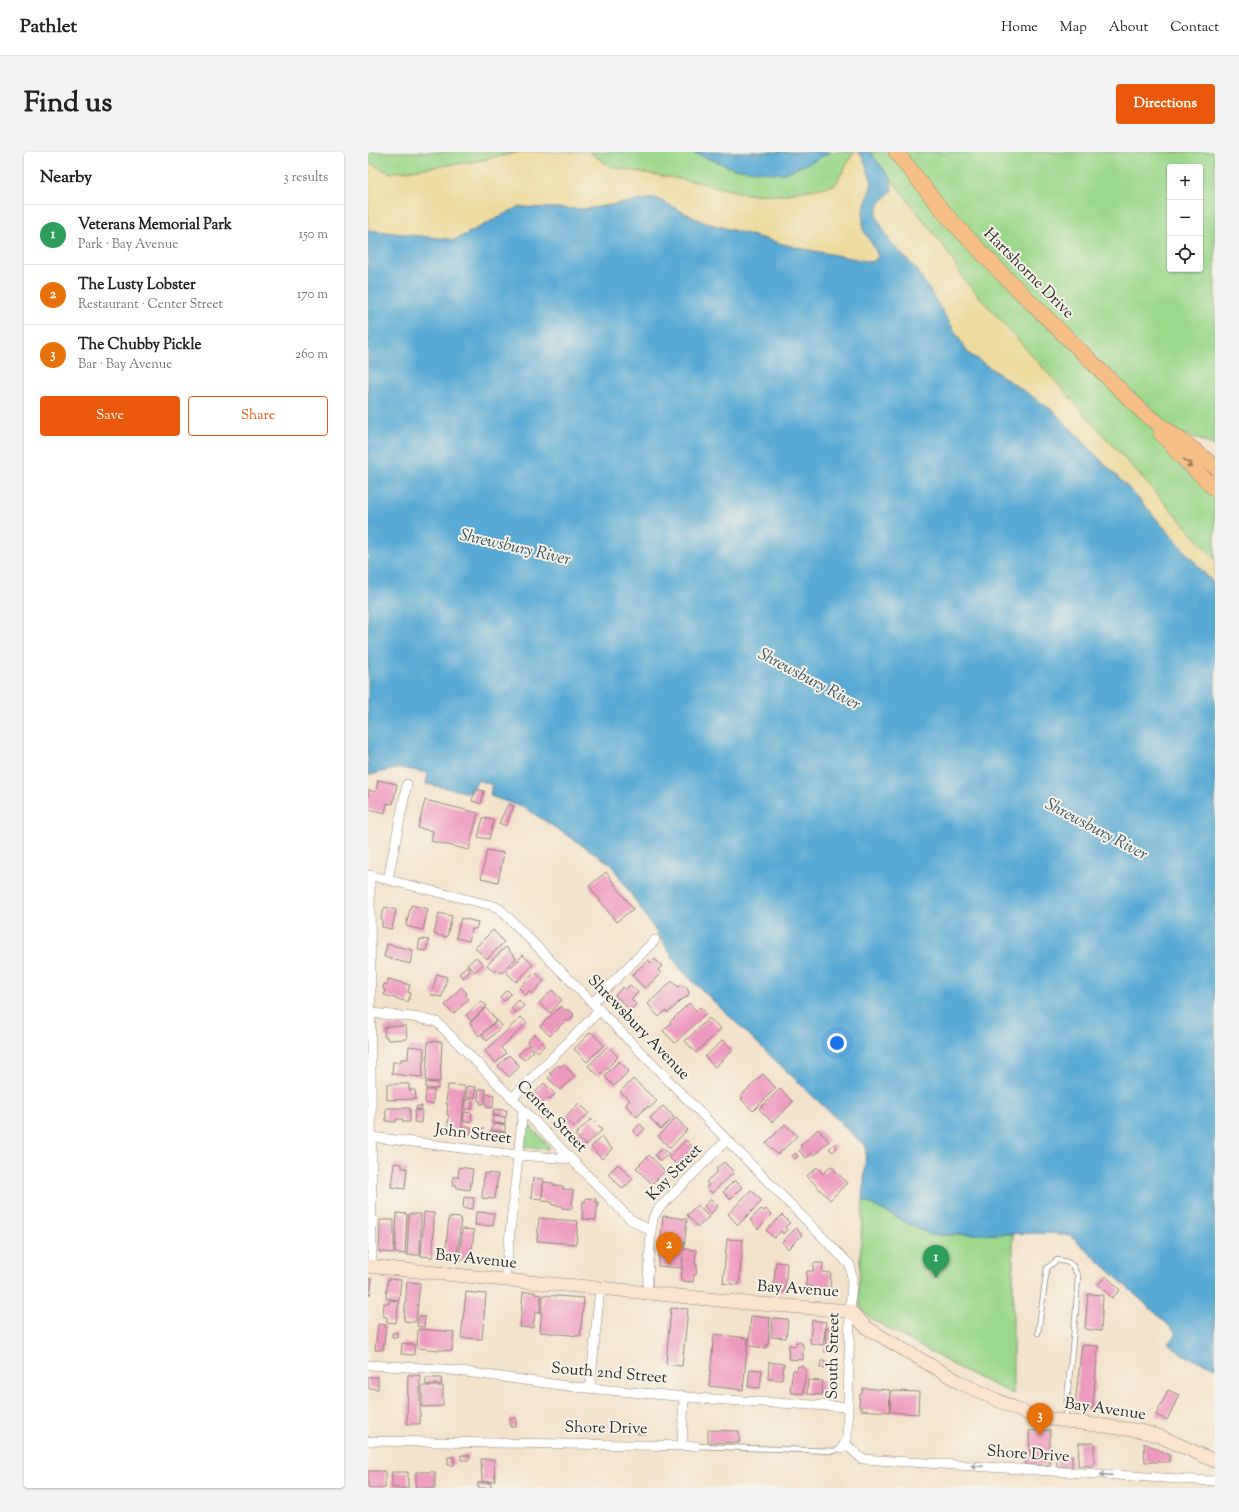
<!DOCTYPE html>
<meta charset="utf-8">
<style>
:root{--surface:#fff;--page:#f2f2f2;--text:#222;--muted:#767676;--line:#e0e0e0;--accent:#ea580c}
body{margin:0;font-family:"Sorts Mill Goudy",serif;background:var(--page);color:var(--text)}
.controls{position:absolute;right:12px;top:12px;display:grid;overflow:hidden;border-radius:4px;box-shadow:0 1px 3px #0004}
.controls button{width:36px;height:36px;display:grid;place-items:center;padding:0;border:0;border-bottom:1px solid var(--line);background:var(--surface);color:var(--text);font:20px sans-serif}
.you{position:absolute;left:469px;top:891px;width:14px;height:14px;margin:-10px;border:3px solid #fff;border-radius:50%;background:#1a73e8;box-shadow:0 0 0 6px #1a73e833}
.badge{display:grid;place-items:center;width:26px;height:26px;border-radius:50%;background:var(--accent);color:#fff;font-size:13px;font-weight:700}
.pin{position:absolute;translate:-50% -33px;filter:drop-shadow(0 1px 2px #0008)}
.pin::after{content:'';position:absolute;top:21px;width:14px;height:12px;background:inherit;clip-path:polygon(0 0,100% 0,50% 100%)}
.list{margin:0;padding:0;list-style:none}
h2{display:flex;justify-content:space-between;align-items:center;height:52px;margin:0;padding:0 16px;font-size:17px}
h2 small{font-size:13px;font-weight:400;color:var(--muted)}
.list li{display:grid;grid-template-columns:26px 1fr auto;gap:12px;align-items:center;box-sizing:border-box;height:60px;padding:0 16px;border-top:1px solid var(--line)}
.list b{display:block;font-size:15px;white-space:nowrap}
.list p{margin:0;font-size:13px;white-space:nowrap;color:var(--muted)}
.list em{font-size:13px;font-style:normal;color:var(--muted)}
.actions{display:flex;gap:8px;padding:12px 16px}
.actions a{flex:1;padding:9px 0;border:1px solid var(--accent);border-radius:4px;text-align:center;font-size:14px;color:var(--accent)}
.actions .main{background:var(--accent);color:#fff}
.icon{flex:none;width:22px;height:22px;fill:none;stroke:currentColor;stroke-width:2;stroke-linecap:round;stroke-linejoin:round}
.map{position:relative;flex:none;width:847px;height:1336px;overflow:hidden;border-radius:4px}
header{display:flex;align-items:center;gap:24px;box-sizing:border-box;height:56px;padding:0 20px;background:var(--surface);border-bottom:1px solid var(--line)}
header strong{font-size:19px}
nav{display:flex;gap:22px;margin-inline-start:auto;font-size:14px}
.intro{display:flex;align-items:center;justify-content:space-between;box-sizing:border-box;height:96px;padding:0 24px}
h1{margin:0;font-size:28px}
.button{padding:10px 18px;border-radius:4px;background:var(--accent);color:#fff;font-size:14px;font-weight:700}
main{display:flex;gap:24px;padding:0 24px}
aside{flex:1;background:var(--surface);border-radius:4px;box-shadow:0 1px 3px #0004}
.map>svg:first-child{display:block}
.green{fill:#9cd88c;stroke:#64825c;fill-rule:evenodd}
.sand{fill:#eeda9e;stroke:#8c8264}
.water{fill:#58a9d3;stroke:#426a7f}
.building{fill:#ed9abf}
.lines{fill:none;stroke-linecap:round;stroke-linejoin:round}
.lane-casing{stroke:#90877b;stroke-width:6}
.street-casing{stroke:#90877b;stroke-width:10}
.secondary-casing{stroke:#90877b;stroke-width:14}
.primary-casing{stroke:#90877b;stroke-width:16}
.lane{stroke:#fff;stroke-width:4.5}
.street{stroke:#fff;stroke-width:9}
.secondary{stroke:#fbe5cf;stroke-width:13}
.primary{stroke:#f6be87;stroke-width:15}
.oneway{stroke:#907459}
.oneway2{stroke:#a0a0a0}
.labels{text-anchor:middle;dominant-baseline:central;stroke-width:4;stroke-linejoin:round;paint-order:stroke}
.street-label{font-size:16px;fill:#2b2b2b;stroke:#f7f3e8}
.water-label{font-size:17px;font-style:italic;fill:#3b5766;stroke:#f7f3e8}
</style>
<header>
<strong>Pathlet</strong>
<nav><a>Home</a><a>Map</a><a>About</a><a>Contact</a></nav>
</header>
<div class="intro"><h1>Find us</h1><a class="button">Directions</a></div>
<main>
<aside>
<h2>Nearby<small>3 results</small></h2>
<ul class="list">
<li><span class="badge" style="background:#2e9e5b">1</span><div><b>Veterans Memorial Park</b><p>Park · Bay Avenue</p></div><em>150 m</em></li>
<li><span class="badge" style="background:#e8710a">2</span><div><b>The Lusty Lobster</b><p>Restaurant · Center Street</p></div><em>170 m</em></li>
<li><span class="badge" style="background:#e8710a">3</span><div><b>The Chubby Pickle</b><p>Bar · Bay Avenue</p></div><em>260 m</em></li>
</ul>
<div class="actions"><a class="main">Save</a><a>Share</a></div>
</aside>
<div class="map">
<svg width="847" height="1336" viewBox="0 0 847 1336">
<rect width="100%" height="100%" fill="#f7f3e8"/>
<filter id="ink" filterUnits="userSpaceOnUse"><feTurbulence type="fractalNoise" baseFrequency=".025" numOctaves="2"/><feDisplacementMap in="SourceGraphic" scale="8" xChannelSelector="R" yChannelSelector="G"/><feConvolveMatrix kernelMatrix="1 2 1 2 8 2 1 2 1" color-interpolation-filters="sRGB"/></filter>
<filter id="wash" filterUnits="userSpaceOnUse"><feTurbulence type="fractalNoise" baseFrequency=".012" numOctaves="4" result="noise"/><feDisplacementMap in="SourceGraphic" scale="16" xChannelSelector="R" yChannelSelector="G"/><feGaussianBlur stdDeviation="0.9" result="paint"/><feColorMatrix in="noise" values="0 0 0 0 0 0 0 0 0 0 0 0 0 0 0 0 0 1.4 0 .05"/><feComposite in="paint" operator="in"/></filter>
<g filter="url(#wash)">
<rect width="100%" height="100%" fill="#f4e3cb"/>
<path class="green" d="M0,0h153l-49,10 -82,11 -22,-11z
M221,0h265l-19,33 -52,10 -37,-1 -45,-11 -90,-16z
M502,0h345v294l-32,-13 32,62v64l-250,-278 -20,-33zM802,15h30v102h-30z
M161,973l20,21 -1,3 -23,-2 -1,-3 1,-17z
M495,1048l68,35 82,-1v160l-45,-21 -95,-53 -12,-11 -3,-11z"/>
<path class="sand" d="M153,0h68l22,15 90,16 45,11 37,1 52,-10 19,-33h16l75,96 20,33 250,278v26l-78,-88 -85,-87 -84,-57 -40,-65 -56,-25 -78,-16 -91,-25 -48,-24 -69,11 -68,-2 -63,33 -87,-10v-68l22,11 82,-11z"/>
<path class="water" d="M324,0h139l-19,10 -30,12 -50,-6z
M490,0h12l21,27 1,12 -12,12 -4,12 13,25 28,30 51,83 84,57 85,87 78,88v783l-33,-14 -14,-11 9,-10 -106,-97 -20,-3 -120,2 -68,-35 3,-53 -184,-176 -71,-107 -86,-56 -35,-12 2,-11 -14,-5 -7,13 -45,-9 2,-11 -28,-5 -32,7v-545l87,10 63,-33 68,2 69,-11 48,24 91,25 78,15 6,-5 -3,-8 -12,-19v-18l9,-29 -9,-25z"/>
<g id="blocks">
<path class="building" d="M10,628l19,4 -4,20 -6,-1 -2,10 -17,-4v-19l8,2z
M107,637l9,2 -3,13 -9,-3z
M57,648l53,13 -9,37 -38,-9 2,-10 -15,-3z
M140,652l6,2 -8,20 -7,-3z
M115,666l11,2 -5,19 -11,-2z
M119,698l17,3 -6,29 -17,-4z
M238,720l27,37 -17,13 -27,-36z
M43,753l17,4 -5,21 -17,-4z
M17,755l11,3 -4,19 -10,-2v-6l-1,-4z
M71,761l13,3 -5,21 -13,-3z
M93,766l17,4 -2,7h-4l-3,12 -13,-3z
M125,778l11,12 -17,17 -12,-11z
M52,787l9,1 -3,11 -8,-1z
M19,792l26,6 -3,14 -26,-7z
M138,795l10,11 -15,15 -4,-4 -3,3 -7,-7z
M155,803l10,10 -17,17 -10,-10z
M108,805l7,7 -8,8 -8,-7z
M287,807l7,7 -4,4 3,3 -16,16 -13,-14 16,-15 3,3z
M98,814l4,5 -7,7 -4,-4z
M167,820l9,9 -12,13 -3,-3 -3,4 -7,-7z
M69,822l10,3 -5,20 -11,-2z
M20,827l22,6 -2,7 3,1 -3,9 -24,-7 1,-5 -2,-1 1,-5 3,1z
M304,829l6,6 3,-2 6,2 2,7 -2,3 -5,2 -14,14 -3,-2 -6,6 -11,-13z
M262,833l8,7 -7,7 5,5 -6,6 -15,-15 8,-8 2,3z
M93,835l6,6 -2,2 4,4 -16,15 -8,-9z
M139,838l4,4 -7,7 -4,-4z
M184,838l10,10 -12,13 -11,-10z
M151,848l5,6 -9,7 -4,-5z
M113,849l6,5 -16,15 -5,-6z
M321,851l7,8 4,-4 6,6 -31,30 -12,-12 8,-8 -1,-1z
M193,854l4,4h4l4,3v4l-4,4 -3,-1 -16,16 -10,-10z
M118,856l10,12 -17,16 -9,-13z
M153,865l6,6 -26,25 5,5 -10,10 -11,-12z
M341,866l12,11 -25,24 -11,-12z
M129,868l5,6 -15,15 -5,-6z
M19,874h19l1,13 -19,1 -1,-3h-3v-9l3,-1z
M223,880l13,13 -17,17 -13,-13z
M166,882l11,11 -7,7 -11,-10z
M355,888l10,10 -18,17 -10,-10z
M60,889l14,1 -2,40 -14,-1z
M160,893l6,6 -10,9 -6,-5z
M41,894l15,2 -2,29 -30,-3 1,-12h8v-3h7z
M240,894l10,11 -19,19 -11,-10z
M141,903l11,11 -11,11 -11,-11z
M251,909l10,10 -15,15 -10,-10z
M195,912l12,12 -15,14 -12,-12 4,-3 -3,-2 9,-8 2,2z
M395,922l13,14 -23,23 -12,-12 2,-1 -2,-2z
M265,927l24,22 -7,7 -2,-2 -2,3 -1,-1 -8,9 -11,-11h1l-1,-2 4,-4 -10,-8z
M58,930l12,1v6h-12z
M176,931l11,11 -6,6 -2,-2 -7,8 -9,-9z
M19,932h22v6h6l1,9 -29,1z
M80,933l17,1 -4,48 -14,-2 2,-17h-2l1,-11h-2z
M99,934l9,1 -1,11 -9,-1z
M111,937h7l-2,15h-4l1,-2 -3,-1z
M412,937l13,13 -21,20 -13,-13z
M58,938h8l-1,14 -8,-1z
M119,942l7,1 -1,13 -7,-1z
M97,947l8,1 -1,9h-7z
M211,951l10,10 -15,14 -10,-9z
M49,954h5l-1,4 -5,-1z
M295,954l11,11 -13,12 -11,-11z
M18,956h24v14h-7v-3h-7v3l-10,-1z
M126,957l13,1 -1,7 -13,-2z
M47,958l7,1 -1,12 -7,-1z
M96,960l8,1 -1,9 -8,-1z
M125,964l12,2v6l-13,-1z
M308,966l11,12 -17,18 -12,-12z
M223,967l11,11 -16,15 -11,-10z
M125,972l12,1v7l-13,-2z
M272,972l5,5 -7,7 -5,-5z
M417,972l12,12 -19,19 -12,-12z
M94,975h10l-1,7h-9z
M107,976h9v7h-10z
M450,977l11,12 -15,14 -2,-2 -6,5 -7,-7 3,-3 -2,-2z
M122,979l16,2 -1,7 -16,-1z
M233,985l11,12 -10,10 -11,-12z
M318,988l9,9 -17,17 -9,-9z
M466,992l3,3 -4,5 -4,-3z
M295,996l6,6 -9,7 -5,-6z
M427,1001l3,3 -4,4 -3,-3z
M281,1003l16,16 -13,13 -16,-16z
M356,1010l10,10 -22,21 -6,-6 3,-2 -3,-3 12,-11 -2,-2z
M26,1011l8,1v4h5l-2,21 -14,-2z
M250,1012l15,15 -10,10 -15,-15z
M463,1014l16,17 -17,17 -23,-24 10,-9 6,7z
M91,1015l14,2 -3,21 -13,-2v-3h-5l1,-8h5z
M116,1021l14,1 -3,25 -13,-1z
M165,1026l10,1 -1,20 -11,-1z
M367,1028l7,7 -12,12 -7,-7z
M175,1030l10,1v2l10,1v3l10,1 -1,19 -10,-1v-2l-10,-1v-3l-10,-1z
M383,1038l11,11 -24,24 -10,-11z
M96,1045l10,1 -1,11 -10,-1z
M218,1046l10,1 -1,3h3l-2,18 -14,-1 1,-18 3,1z
M343,1047l7,7 -7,8 -7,-8z
M329,1053l12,12 -11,10 -11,-12z
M393,1057l3,2 2,-2 6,6 -14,14 -8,-9z
M56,1060l10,1 -1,44 -12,-1z
M108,1060l18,1 -1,13 -18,-1z
M29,1061l10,1 -2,40 -10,-1z
M41,1062h12l-1,41h-13z
M414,1063l8,8 -5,4 2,3 -4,4 -2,-3 -7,7 -8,-8z
M295,1064l24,3 -3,30 12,1 -1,14h2l-1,11h-2l-1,7 -12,-1 2,-24 -1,11 -24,-2z
M81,1065l12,1 -4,41 -12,-1z
M171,1066l39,3 -2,23 -39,-3z
M12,1068h14v33l-15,-1z
M428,1076l6,7 -14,14 -6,-7z
M94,1077l12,1 -3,31 -12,-1z
M359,1087l16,1 -4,45 -16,-2z
M408,1110l11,1 -2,29 -12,-1z
M446,1111h9l-1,9 9,1 -1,16 -18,-1v-2h-6l1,-15h6z
M738,1124l14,14 -8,8 -14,-14z
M0,1127h4l-2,16h-2z
M20,1127l13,1 -2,20 -13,-2z
M39,1130l13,1 -4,39 -12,-1z
M98,1140l20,2 -4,45 -21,-1z
M155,1140h12v2l6,1 -1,18 -5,-1 -2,16 -13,-1z
M720,1142l15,1 -2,36 -16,-2z
M175,1143l41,3 -4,38 -40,-4z
M21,1148l10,1 -3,22 -9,-1v-5l-4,-1 1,-13 5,1z
M303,1156l17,1 -6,57 -16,-2z
M51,1164l6,1 -1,10 -7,-1z
M383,1164l19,2 -2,27h-2v3l-16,-2v-3l-1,-1z
M405,1166l15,1 -2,19 -15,-1z
M444,1168l14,2 -3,23 -13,-2z
M10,1172l8,1 -3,25h-8z
M458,1176h9l-1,9h4l-1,7h-4v8h-8z
M50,1177l36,3 -2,19 -35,-3z
M24,1181h5v4h-5z
M346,1182l34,4 -5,52 -34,-4z
M428,1190h5v2h2v16l-15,-1 1,-14 7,1z
M34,1191l13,2 -1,10 -13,-1z
M714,1193l16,1 -5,61 -5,3h-8l-5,-5z
M453,1209h4v7h-5z
M401,1210l15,2 -2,16 -14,-1z
M430,1214h5v2l3,1 -3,25 -12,-1 1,-2h-2l3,-21h4z
M382,1217l12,1 -2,18 -12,-1z
M40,1223h12v49h-13z
M0,1225h10v12l-10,-1z
M58,1226h15l1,6 -16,1z
M440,1228l15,1 -1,14 -15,-1z
M54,1234h21v20l-21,1z
M495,1236l27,2 -1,22 -28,-2v-3h-2l1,-13h2z
M800,1238l11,5 -12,25 -11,-5z
M523,1239l28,1 -1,22 -28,-2z
M142,1266h6v9h-6z
M270,1275l8,1 -1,6 -8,-1z
M340,1278l31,1v12l-31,-1z
M682,1278v35h-24v-10h4l-1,-24z
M711,1291h15v23h-16z
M776,1291l26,12v7h-25z
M93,1303h8v5h-8z
M689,1303h15v12h-15z
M80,1305h6v8h-6z
M113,1307h13l1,22 -13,1z
M0,1319h17v17h-17z
M24,1320h16v16h-16z
M48,1320h19v16h-19z
M110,1331h13v5h-13z"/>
</g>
</g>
<g filter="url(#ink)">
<use href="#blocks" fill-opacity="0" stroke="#90877b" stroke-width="1"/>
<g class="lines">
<g class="lane-casing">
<path id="lane" d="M670,1181l9,-65 10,-8 10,2 5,3 6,11 -2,34 -11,109
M328,1294l138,5 8,-3"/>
</g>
<g class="street-casing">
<path id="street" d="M0,723l126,31 6,3 350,356 2,14 -2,32 -2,96 -1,32 -5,9
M2,723l2,391
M20,727l19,-95
M224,851l63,-63
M3,861l42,4 24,5 113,115 80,82 21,12 -4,62
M144,946l88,-88
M4,985l145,18 54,4
M283,1079l2,-13 6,-10 68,-68
M137,1128l18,-170
M0,1213l75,4 132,18 135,12 138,8
M222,1236l10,-100
M0,1289l328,5
M477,1291l17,16 349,22 4,-1
M314,1294l2,-50"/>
</g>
<g class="secondary-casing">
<path id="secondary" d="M0,1114l137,14 95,8 147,15 103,8 17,17 94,55 64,30 26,6 90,12 18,5 56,25"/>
</g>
<g class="primary-casing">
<path id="primary" d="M528,0l52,65 56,59 140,137 49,36 22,18
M793,281l20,23 34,33"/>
</g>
<use href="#lane" class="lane"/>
<use href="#street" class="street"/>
<use href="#secondary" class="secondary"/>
<use href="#primary" class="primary"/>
</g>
<defs><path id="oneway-shaft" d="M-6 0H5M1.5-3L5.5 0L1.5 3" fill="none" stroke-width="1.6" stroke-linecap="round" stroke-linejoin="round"/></defs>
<use class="oneway" href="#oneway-shaft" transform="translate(820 311) rotate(44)"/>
<g class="oneway2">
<use href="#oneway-shaft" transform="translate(609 1314) rotate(-176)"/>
<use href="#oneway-shaft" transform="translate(738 1323) rotate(-176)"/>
</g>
</g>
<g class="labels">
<g class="street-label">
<text transform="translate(660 122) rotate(45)">Hartshorne Drive</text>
<text transform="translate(270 876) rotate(46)">Shrewsbury Avenue</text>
<text transform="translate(183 965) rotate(46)">Center Street</text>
<text transform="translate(105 983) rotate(7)">John Street</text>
<text transform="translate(307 1021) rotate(-46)">Kay Street</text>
<text transform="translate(108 1108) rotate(6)">Bay Avenue</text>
<text transform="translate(430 1138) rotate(4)">Bay Avenue</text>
<text transform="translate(466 1204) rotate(-89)">South Street</text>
<text transform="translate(241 1222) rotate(5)">South 2nd Street</text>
<text transform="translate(737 1258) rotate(8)">Bay Avenue</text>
<text transform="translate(238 1277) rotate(1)">Shore Drive</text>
<text transform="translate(660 1303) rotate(4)">Shore Drive</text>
</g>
<g class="water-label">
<text transform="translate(147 396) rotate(13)">Shrewsbury River</text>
<text transform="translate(441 528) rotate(28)">Shrewsbury River</text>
<text transform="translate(728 678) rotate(28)">Shrewsbury River</text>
</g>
</g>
</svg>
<div class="controls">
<button>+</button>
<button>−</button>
<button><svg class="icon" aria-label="locate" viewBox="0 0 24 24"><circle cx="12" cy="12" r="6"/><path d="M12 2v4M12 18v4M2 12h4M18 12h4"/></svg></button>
</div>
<div class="you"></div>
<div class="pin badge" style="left:568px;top:1126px;background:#2e9e5b">1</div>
<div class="pin badge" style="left:301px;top:1113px;background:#e8710a">2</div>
<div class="pin badge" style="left:672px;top:1284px;background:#e8710a">3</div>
</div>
</main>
